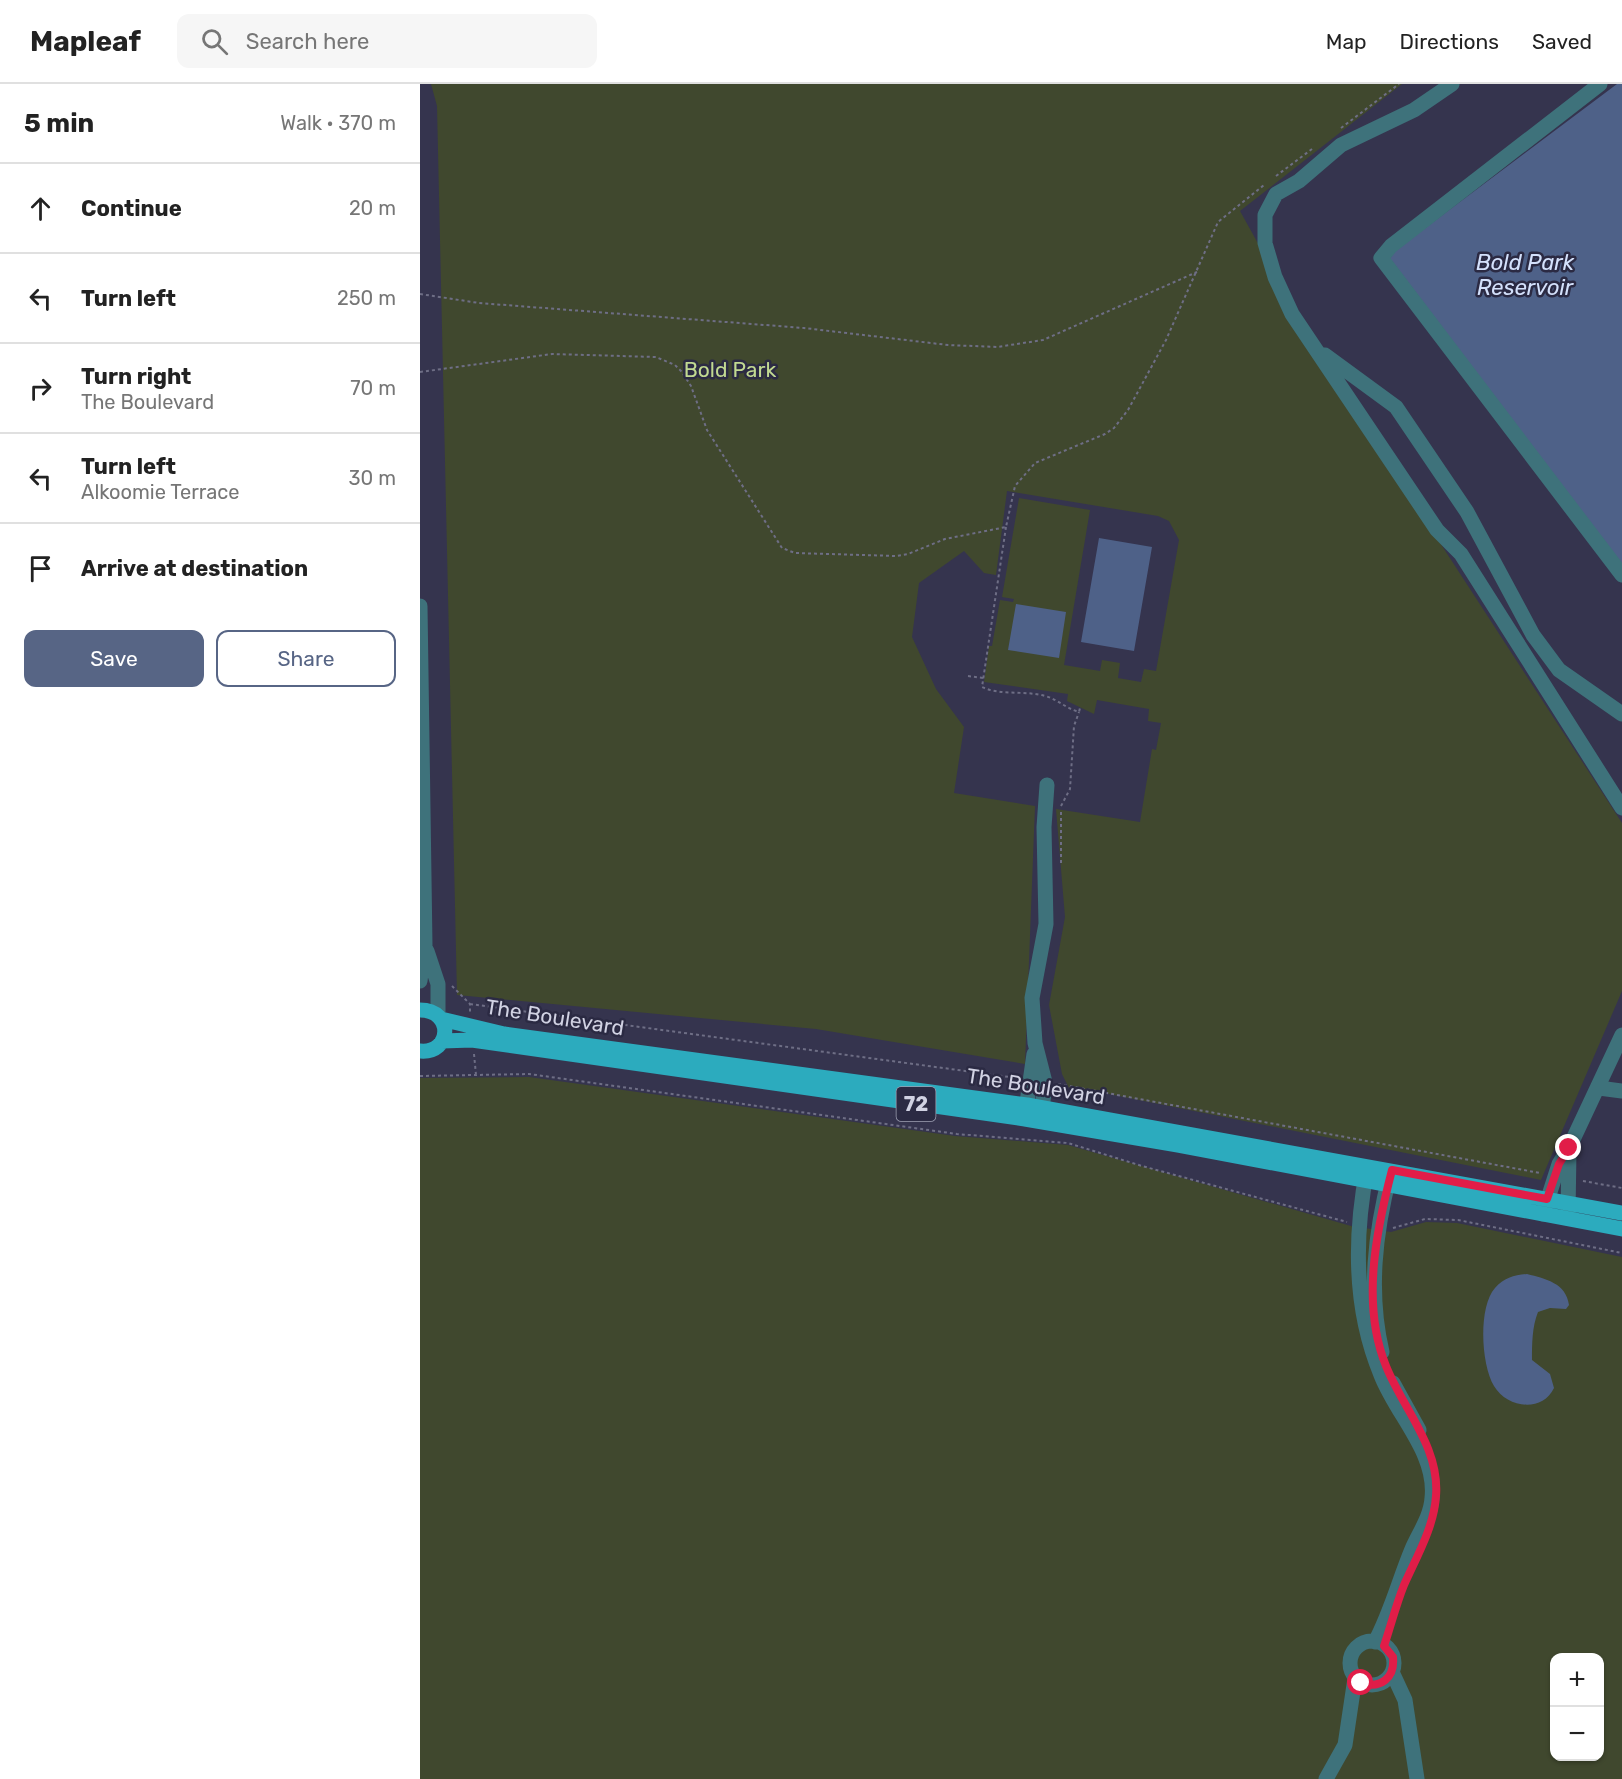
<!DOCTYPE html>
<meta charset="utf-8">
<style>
:root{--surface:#fff;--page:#f6f6f6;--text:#222;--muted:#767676;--line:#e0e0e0;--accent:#576585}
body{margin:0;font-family:Rubik,sans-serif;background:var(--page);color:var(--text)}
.controls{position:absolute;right:18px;bottom:18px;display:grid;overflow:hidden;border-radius:12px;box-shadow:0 2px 4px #0004}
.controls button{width:54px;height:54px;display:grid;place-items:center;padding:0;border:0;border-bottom:2px solid var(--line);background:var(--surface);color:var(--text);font:30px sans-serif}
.stop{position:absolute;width:18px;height:18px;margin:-14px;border:4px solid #e11d48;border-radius:50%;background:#fff}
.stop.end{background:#e11d48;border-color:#fff;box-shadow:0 2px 6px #0008}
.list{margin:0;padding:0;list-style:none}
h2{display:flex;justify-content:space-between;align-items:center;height:78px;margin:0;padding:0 24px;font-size:26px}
h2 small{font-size:20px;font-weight:400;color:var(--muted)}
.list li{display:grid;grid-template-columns:39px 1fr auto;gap:18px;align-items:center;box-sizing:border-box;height:90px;padding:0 24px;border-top:2px solid var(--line)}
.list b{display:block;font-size:22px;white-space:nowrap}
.list p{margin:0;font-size:20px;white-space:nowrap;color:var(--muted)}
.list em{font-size:20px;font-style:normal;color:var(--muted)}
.actions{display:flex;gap:12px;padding:18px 24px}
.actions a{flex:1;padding:14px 0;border:2px solid var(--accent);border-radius:12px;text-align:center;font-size:21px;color:var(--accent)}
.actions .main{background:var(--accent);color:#fff}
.icon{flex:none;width:33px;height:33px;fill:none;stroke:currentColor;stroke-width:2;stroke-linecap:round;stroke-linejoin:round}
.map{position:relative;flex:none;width:1202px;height:1695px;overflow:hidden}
header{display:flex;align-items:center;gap:36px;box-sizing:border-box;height:84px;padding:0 30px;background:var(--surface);border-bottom:2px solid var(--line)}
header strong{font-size:28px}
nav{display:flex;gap:33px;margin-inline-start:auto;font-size:21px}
.search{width:420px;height:54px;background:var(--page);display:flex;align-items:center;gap:15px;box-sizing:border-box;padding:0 21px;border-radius:12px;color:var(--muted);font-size:22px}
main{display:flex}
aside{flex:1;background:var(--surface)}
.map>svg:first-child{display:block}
.green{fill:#40482e;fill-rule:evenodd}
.water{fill:#4e6188}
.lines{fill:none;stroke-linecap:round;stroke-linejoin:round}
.path{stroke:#6e6e85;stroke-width:2;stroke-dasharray:3 3;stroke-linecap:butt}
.minor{stroke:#3e727b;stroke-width:15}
.major{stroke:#2cabbe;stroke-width:15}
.route{stroke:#e11d48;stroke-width:8}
.labels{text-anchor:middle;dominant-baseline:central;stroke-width:5;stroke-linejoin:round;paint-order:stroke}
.shield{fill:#2b2a43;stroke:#9fa0b3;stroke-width:1.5}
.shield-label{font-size:20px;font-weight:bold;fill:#d1d2e3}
.park-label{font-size:21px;fill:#c1d991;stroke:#2b2a43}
.street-label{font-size:21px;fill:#d1d2e3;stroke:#2b2a43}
.water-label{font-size:22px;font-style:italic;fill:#d4e1fc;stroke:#2b2a43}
</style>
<header>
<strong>Mapleaf</strong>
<div class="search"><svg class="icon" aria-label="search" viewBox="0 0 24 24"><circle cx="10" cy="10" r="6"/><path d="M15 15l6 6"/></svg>Search here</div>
<nav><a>Map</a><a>Directions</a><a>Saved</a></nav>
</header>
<main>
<aside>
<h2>5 min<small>Walk · 370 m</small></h2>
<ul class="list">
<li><svg class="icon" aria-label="ahead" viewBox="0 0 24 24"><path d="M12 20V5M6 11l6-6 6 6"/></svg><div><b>Continue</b></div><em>20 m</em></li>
<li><svg class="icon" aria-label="left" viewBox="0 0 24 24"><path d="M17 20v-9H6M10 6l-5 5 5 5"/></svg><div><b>Turn left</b></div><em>250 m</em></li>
<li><svg class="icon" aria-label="right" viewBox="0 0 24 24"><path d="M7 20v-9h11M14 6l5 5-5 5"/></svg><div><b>Turn right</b><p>The Boulevard</p></div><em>70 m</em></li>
<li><svg class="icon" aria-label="left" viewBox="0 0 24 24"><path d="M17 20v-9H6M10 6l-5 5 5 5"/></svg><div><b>Turn left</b><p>Alkoomie Terrace</p></div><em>30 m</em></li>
<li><svg class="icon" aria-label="arrive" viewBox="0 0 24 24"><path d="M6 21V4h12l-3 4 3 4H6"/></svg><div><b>Arrive at destination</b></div></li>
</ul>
<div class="actions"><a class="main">Save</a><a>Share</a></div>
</aside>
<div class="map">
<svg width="1202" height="1695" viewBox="0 0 1202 1695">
<rect width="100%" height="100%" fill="#35344e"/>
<path class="green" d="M11,0h971l-162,127 91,164 291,448v168l-81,189 -457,-91 -14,1 -8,-16 -13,-69 16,-88 -9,-108 84,13 12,-73 4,1 5,-27 -13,-2 1,-12 -52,-9 -3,14 -27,-13 1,-7 -84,-12 5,-36h3l8,-46 13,2 1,-3 -12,-2 17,-99 71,12 -26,155 36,6 2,-11 18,3 -2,15 23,4 3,-13 12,2 23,-131 -10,-19 -11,-5 -151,-25 -11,84 -12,-2 -20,-22 -45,32 -7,54 24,52 28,38 -10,66 81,13 -10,258 -209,-35 -359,-34 -20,-889z
M109,993l426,59 113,9 283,81 40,6 35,-10 31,1 165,34v522h-1202v-701zM1134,1574h46v98h-46z"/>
<path class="water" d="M1197,0h5v481l-234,-309z
M679,454l53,9 -18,104 -53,-9z
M596,520l50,8 -7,46 -51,-8z
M1107,1190c19,5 39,9 42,31l-3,4 -16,-1 -12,4c-6,15 -6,32 -6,48l18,14 4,14c-12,25 -47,20 -60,-2 -13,-21 -16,-79 1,-98 9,-10 19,-13 32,-14z"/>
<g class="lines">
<path class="path" d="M921,44l58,-44
M856,92l36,-27
M0,210l59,9 325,25 144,17 49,2 46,-7 154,-68
M0,288l132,-18 104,3 19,8 7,7 9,14 16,44 75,118 13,5 101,3 12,-2 37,-15 61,-12 9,-41 20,-23 70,-29 9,-6 14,-18 38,-70 52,-118 46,-37
M586,443l-24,160c19,9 42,3 63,9 12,3 20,12 34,16l1,-4
M548,592l15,2
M641,722l9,-17 4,-63 5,-14
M641,779v-51
M32,902l18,18v8
M50,920l547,74
M54,970l2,21
M0,992l109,-2 428,60 111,9 74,23 205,56
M638,1000l482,89
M1163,1097l39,7
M973,1144l32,-9 33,1 164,33"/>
<path class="minor" d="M1032,0l-38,26 -73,35 -42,36 -23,13 -11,21v28l10,34 17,37 145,216 24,24 161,254
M1180,0l-209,162 -10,12 241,317
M905,271l71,52 71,105 66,123 26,35 63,44
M0,522l5,339 -5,36
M7,867l11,33v31
M1179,1004l23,3
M605,1032l9,-62
M621,1037l4,-39 -10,-39 -3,-45 14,-74 -2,-97 3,-42
M947,1085c-13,68 -13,141 14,206 16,41 56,78 51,123 -1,18 -13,35 -20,51 -13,31 -21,63 -37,93
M1123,1130l16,-50 10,-16 53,-113
M1148,1130l1,-63
M962,1268c-14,-60 -7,-119 8,-178
M973,1299l26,47
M930 1579a22 22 0 1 1 44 0a22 22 0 1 1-44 0Z
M972,1588l13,28 12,79
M906,1695l19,-34 10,-67"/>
<path class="major" d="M0,926c34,0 32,44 0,41
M21,935l63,15 523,71 595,108
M22,957l30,-1 553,79 153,26 444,84"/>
</g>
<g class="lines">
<path class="route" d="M941,1599c20,6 34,-5 32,-26l-9,-11c7,-21 12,-41 20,-61 13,-29 30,-58 32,-89 4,-49 -33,-87 -50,-130 -25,-61 -10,-135 6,-196l155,29 12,-35 10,-16"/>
</g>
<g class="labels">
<rect class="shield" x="476.5" y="1003" width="39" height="34" rx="4.5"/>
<g class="shield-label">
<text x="496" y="1020">72</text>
</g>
<g class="park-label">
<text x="310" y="285">Bold Park</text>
</g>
<g class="street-label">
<text transform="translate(135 933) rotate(9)">The Boulevard</text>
<text transform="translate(616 1002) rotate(9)">The Boulevard</text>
</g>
<g class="water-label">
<text x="1105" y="178">Bold Park<tspan x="1105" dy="25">Reservoir</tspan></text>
</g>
</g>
</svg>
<div class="controls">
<button>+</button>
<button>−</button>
</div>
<div class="stop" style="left:941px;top:1599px"></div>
<div class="stop end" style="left:1149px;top:1064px"></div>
</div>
</main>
